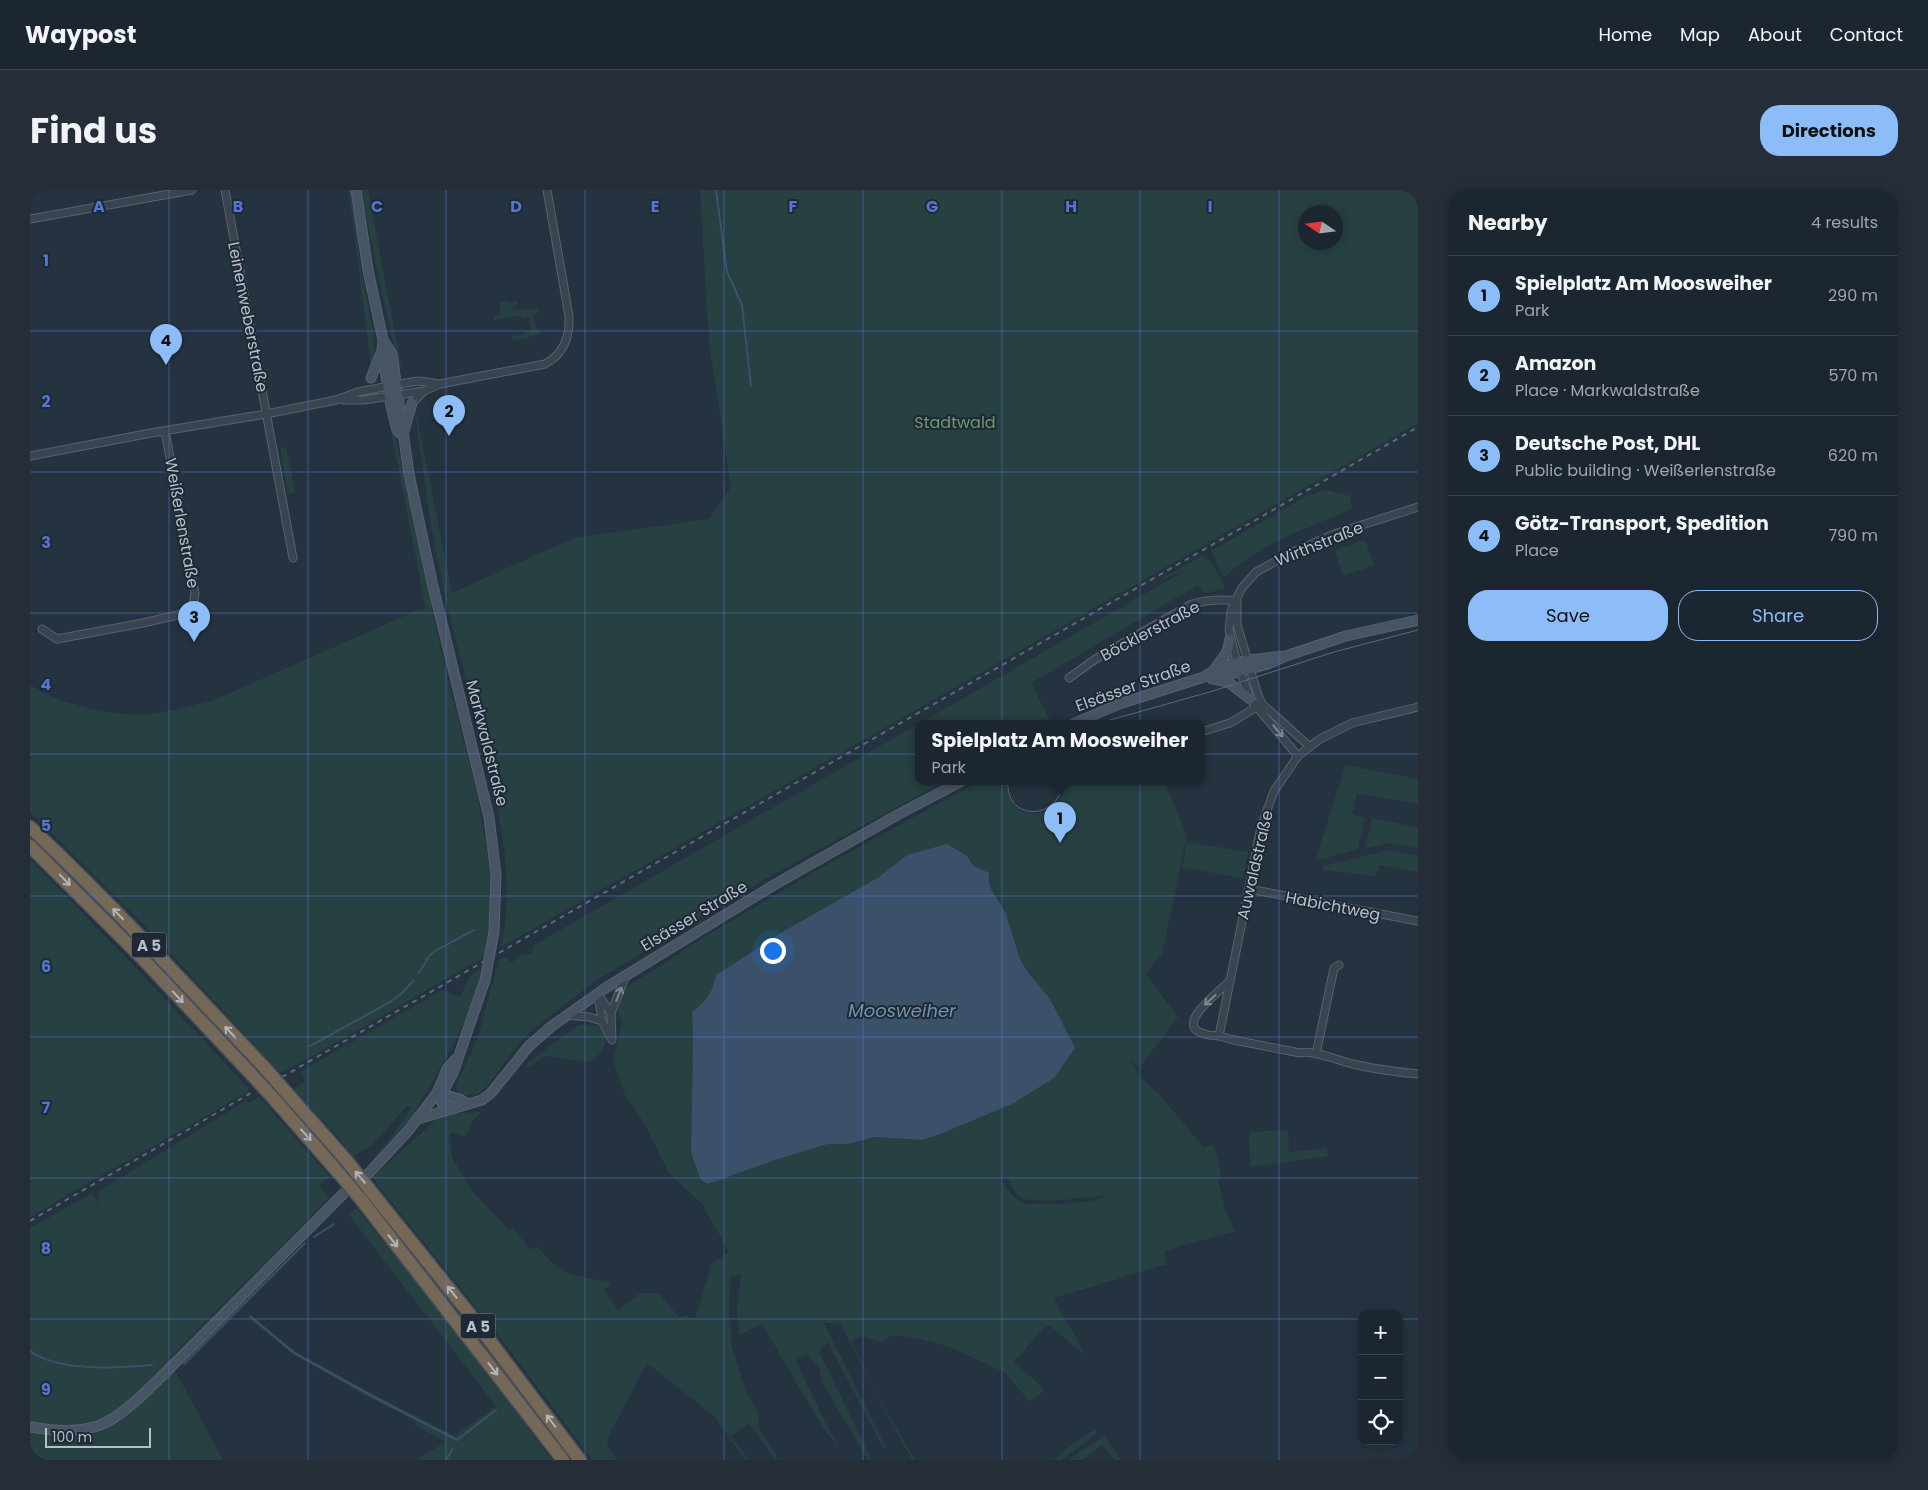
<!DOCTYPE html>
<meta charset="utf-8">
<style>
:root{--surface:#1c2630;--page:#252e38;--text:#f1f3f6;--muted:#a0a5ab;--line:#3a434c;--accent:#8dbdf8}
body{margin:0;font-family:Poppins,sans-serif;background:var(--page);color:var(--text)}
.controls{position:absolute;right:15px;bottom:15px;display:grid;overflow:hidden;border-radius:10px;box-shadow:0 2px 12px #0003}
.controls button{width:45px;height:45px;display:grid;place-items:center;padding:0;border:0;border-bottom:1px solid var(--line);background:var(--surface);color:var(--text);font:25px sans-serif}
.compass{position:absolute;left:1268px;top:15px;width:45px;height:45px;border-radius:50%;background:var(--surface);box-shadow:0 2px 12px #0003;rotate:283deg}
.scale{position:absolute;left:15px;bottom:12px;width:106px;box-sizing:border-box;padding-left:5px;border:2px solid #b6bfca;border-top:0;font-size:14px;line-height:18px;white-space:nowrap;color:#b6bfca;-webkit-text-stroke:4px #1e2935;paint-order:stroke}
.you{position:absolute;left:742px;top:760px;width:18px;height:18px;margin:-12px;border:4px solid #fff;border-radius:50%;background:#1a73e8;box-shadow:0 0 0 8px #1a73e833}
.badge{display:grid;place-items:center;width:32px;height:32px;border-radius:50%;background:var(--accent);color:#111;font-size:16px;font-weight:700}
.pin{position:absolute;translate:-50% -41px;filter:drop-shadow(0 1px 2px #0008)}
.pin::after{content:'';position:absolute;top:26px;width:18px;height:15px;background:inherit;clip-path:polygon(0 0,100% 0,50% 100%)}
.popup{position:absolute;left:885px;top:530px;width:290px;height:65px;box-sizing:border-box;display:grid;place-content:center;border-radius:10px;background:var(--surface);filter:drop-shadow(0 1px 4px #0005);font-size:16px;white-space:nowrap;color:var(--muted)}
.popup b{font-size:19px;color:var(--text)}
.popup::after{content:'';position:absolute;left:50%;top:100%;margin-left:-10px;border:10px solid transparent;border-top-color:var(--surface)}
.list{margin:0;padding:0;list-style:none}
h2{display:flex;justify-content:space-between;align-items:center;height:65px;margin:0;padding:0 20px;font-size:21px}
h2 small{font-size:16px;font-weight:400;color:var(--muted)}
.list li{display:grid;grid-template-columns:32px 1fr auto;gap:15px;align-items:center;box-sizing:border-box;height:80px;padding:0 20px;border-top:1px solid var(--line)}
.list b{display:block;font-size:19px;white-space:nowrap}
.list p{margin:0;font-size:16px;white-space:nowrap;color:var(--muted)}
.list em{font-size:16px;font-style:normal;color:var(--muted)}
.actions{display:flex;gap:10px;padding:15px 20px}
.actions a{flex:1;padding:11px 0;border:1px solid var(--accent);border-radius:20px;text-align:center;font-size:18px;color:var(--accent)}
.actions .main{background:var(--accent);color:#111}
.icon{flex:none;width:28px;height:28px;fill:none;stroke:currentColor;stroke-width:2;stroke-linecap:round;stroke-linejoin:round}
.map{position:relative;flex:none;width:1388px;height:1270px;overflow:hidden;border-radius:20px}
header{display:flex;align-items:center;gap:30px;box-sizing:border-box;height:70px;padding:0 25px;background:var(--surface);border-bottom:1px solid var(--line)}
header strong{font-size:24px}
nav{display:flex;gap:28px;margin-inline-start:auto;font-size:18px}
.intro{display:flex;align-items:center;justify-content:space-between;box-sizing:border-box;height:120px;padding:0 30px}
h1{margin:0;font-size:35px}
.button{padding:12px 22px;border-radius:20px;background:var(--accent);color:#111;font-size:18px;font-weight:700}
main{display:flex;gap:30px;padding:0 30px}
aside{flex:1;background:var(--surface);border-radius:20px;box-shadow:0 2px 12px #0003}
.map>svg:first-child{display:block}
.green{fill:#274041;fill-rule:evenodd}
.water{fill:#3b5169}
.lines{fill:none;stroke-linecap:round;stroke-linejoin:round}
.stream{stroke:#3b5169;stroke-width:2}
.minor-casing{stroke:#57626d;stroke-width:9}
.secondary-casing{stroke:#57626d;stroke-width:11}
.motorway-casing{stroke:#444f5a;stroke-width:15}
.minor{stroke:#394450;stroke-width:7}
.secondary{stroke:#475463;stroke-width:9}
.motorway{stroke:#766856;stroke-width:12}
.tram{stroke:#5c6977;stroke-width:1}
.rail{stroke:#5c6977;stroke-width:2;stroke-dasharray:5 5;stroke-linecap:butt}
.secondary-bridge-casing{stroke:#57626d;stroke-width:11;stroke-linecap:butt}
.motorway-bridge-casing{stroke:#444f5a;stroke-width:15;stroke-linecap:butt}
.secondary-bridge{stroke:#475463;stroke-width:9}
.motorway-bridge{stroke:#766856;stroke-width:12}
.oneway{stroke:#7e8893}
.oneway2{stroke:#b0b6be}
.grid{fill:none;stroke:#5376d3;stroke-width:1;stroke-opacity:0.55}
.labels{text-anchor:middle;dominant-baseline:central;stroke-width:4;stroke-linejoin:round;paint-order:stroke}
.shield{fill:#1e2935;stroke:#88929d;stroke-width:1}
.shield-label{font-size:15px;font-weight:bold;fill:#b6bfca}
.street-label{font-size:16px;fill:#b6bfca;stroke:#1e2935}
.park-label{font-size:16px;fill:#6d9b75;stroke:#1e2935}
.water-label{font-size:18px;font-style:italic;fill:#7692ad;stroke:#1e2935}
.grid-label{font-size:16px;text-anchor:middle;font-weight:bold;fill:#5376d3;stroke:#1e2935;stroke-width:4;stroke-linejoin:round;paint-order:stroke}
</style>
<header>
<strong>Waypost</strong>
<nav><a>Home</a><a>Map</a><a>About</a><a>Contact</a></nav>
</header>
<div class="intro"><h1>Find us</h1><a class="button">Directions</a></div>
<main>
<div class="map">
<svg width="1388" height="1270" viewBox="0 0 1388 1270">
<rect width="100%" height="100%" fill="#253340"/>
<path class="green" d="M318,0h5c4,22 4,43 6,65 3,29 21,88 14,113l-2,-2 -18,-144z
M331,0h7l34,180 -3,-2 -22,-98z
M670,0h718v233l-917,524c17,-71 -6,-152 -23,-221 -11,-43 -22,-86 -33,-129l5,-3 -5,2 -14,-70 -16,-112 1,-3 36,182 122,-55 135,-19 22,-32 -22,-145zM1306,22v30h-30v-30z
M478,111l1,2 8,-2 1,3 -6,5 1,1 25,-1 1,3 -6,4 3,13 5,-1 -2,6 -19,6h-7l-1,-4 12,-2 -1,-5 3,2 5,-1 -2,-12 -6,1 -1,2 -1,-5 -27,4v-3l4,-1 3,-4 -2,-10z
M357,220l2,2 5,19 39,178h-6l5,1 12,53 33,130 13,76 -1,61 -5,27 -168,97 -36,19 -131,-143 -119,-118v-127c25,18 87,33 118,29 21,-2 42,-8 64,-13l208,-92 6,1z
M256,257l9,45 -7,2 -8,-46z
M1293,299l27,7 2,13c-40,17 -98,37 -128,69l-13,-27 99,-57 3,1z
M1335,350l9,25 -31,11 -8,-26z
M1172,366l6,5 2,-1 15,27 -1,2 -20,4 -6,-8 -167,98 21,41h-133v58h24l-171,93 -178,107 -63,49 -15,16 -30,41 -8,6 -6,1h-8l-6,-3 -2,-7 22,-47 21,-79 7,-2 3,4 4,1 7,-8 12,-1 2,-8 652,-375 -32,13z
M1315,575l73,14v25l-61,-11 -5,21 13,4 -7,31 -38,11 -4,-1z
M948,592h29c1,42 50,41 58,5l14,-5h86l22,54 -25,117 -16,21 32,43 -39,51 -10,-10 13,21 17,15 45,54 9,-4 6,19 2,14 -3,2 7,31 10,21 -71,20 3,13 -113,34 31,57 -34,-28 -6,-1 -31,36 26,23 5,5 -15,12 -26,-30 -57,-26 -38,-9 -16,-2 -11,7 -21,-6 -10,5 32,64 32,55h-3l-30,-55 -41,-81 -17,-1 62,125h-3l-55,-106 -9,10 53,108h-4l-46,-78 -3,-15 -13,-13 -11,5 31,65 13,24 -17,-22 -60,-102 -23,11 -2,-26 4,-34h-10l-2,29 3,43 14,45 12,21 1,15 17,27 1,5h-2l-26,-37 -18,13 18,24h-4l-30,-43 -68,-54 -38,72 -2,10 10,15h-25l-94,-125 -118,-147 -7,-11 64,-58 11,-5 33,-2 -9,10 -6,15 -16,-4 2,24 12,21 5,9 40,43 4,-3 17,23 7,-4 15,17 17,11 43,9 -8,7 14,20 22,-17h18l22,25 5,-3 10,4 15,-50 -1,-3 20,-14 -27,-48 -34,-32 -23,-48 -20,-29 -12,-34 9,-39 -5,-12 8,-22 91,-58 105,-62zM877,665l60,1 6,9 16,8 -1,12 18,29 14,45 7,12 23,28 10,22 -110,108 -12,6 -29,5 -34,-3 -27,7h-20l-53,16 -67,24 -7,-4 -10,-27 2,-116 -1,-25c14,-11 21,-20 24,-37l68,-44 95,-54zM976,986c4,6 7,15 13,20 16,11 70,-1 90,0l-19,5 -31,3h-35l-11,-8 -12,-16z
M1342,628l46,10v20l-31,-5 -22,6z
M1157,652l61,10 -5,26 -61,-10z
M1358,660l30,6v16l-39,-7 -3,11 -54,-6 1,-4z
M0,669l106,109 114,122 -59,35 -105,59 -56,33z
M450,779c3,30 -47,114 -65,141l2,2 -11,15 -32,35 -2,-2 22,-26 17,-26 -4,-2 -36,40 -18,10 -14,-18 -45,-48 12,-10 -6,-8 143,-82 17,7 9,-20z
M555,834l10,2 2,-1c16,14 8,25 -6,37l-47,-6 -16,12 -2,-4 52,-39z
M229,907l71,80 -11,8 10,13 -156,157 -5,3v3l11,17 44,82h-193v-232l62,-35 6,10 1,-12 148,-91 2,3z
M1258,940l1,22 38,-4 1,8 -78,11 -1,-35z
M326,1018l94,115 102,137h-136l30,-18 -32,-17 2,-4 -43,-21 -80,-46 -46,-37 3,-2 47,37 78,43 80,41 41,-30 -147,-191z
M1065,1239l2,4 -35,27h-8l13,-12z
M1075,1246l16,24h-6l-13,-15 -19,15h-13l9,-8z"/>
<path class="water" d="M917,654l20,12 6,9 16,8v12l17,29 14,45 7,12 23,28 25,49 -21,30 -40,25 -76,32 -17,5 -46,-3 -27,7h-20l-53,16 -67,24 -7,-4 -10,-27 2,-116 -1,-25c14,-11 21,-20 24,-37l68,-44 95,-54 28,-22z"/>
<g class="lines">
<path class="stream" d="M686,0l11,82 15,33 9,81
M389,783l10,-17 6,-5 39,-21
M280,856l80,-44 11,-8 12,-13
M284,1047l20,-13
M220,1126l44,37 80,44 83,43 39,-30
M0,1161c29,21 88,17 122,14
M154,1174l121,-121
M416,1270l7,-12"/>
<g class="minor-casing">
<path id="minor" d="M195,0l68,368
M0,29l162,-29
M313,210h21l60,-9
M382,213l12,-12 16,-7 105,-20c19,-10 25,-28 24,-48l-22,-126
M0,266l121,-23 115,-19 70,-14 22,-8 47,-9 14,-2 21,3
M1207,414v21l11,36
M12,439l15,10 86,-16 43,-10 7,-7 2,-13 -30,-162
M1207,473l-8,-33 2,-19 10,-22 15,-17 37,-20 41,-18 84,-27
M1220,479l8,26 4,9 47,42
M1210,481l10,28 48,57
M1039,488l28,-20 95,-54c15,-4 29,-5 45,-3
M1171,542l29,-9 30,-18
M1219,699l169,32
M1200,791c-16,15 -67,53 -11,55l42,-209 13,-36 24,-35 22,-17 32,-16 66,-16
M568,804l13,19 1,27
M568,804l4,27 10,19
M581,823l15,-38
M537,825l22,2 13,4
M1189,846l15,4 66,13c11,-4 40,8 53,11 21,5 43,8 65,10
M1286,864l18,-86 5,-3"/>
</g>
<g class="secondary-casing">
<path id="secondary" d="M326,0l12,80 15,70 -1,12 9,54 6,24 4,4
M353,150l9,14 17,120 23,108 57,235 7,58 -2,57
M341,188l10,-25
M374,241l8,-28
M1185,479l12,-17 3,-13
M1182,489l56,-15 18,-8 60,-20 72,-16
M1184,489l14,3 22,17
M1043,534l46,-20 85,-27c22,-16 55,-19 82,-21
M407,903l10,-24 9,-10
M407,903l23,6 7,5
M407,903l5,10 11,5
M388,929l64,-19 9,-7 38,-47 23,-20 55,-39 167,-102 125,-71 61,-32
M339,983l39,-42 29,-38 8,-5 8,-15 32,-93
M0,1237c25,4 51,7 75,-4 28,-14 64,-55 88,-78 50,-50 100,-101 150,-151"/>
</g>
<g class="motorway-casing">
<path id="motorway" d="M0,637c81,76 157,159 234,240
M0,656l111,111 111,118
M256,902l61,69
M244,909l63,72
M343,1004l95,118 112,148
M333,1012l200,258"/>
</g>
<use href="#minor" class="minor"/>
<use href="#secondary" class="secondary"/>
<use href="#motorway" class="motorway"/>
<path class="tram" d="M1066,534l117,-33 121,-39 84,-22
M978,592c-3,40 52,39 55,0"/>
<path class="rail" d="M252,887l1136,-650
M0,1031l221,-128"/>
<g class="secondary-bridge-casing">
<path id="secondary-bridge" d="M455,790l9,-48"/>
</g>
<g class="motorway-bridge-casing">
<path id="motorway-bridge" d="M234,877l22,25
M222,885l22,24
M317,971l26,33
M307,981l26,31"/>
</g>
<use href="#secondary-bridge" class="secondary-bridge"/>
<use href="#motorway-bridge" class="motorway-bridge"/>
</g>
<defs><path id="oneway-shaft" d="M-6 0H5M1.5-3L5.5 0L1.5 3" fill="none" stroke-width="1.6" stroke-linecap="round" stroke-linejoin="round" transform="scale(1.25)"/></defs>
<g class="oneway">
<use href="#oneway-shaft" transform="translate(1248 541) rotate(50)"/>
<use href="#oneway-shaft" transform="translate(589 804) rotate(-69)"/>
<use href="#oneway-shaft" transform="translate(1180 810) rotate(138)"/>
</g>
<g class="oneway2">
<use href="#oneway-shaft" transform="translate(35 690) rotate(46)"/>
<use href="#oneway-shaft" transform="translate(88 724) rotate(-134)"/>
<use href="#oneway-shaft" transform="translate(148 807) rotate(47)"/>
<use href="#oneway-shaft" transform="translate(200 842) rotate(-133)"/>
<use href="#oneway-shaft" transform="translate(276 945) rotate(48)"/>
<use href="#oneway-shaft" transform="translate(330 987) rotate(-130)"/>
<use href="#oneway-shaft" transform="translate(363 1051) rotate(52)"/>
<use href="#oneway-shaft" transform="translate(422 1102) rotate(-129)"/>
<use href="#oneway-shaft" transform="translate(463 1179) rotate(52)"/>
<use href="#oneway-shaft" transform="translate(521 1231) rotate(-127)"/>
</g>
<path class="grid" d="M139,0v1270M278,0v1270M416,0v1270M555,0v1270M694,0v1270M833,0v1270M972,0v1270M1110,0v1270M1249,0v1270M0,141h1388M0,282h1388M0,423h1388M0,564h1388M0,706h1388M0,847h1388M0,988h1388M0,1129h1332M1369,1129h19"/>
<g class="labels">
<g class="shield">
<rect x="101.5" y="742.5" width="35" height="25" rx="4"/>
<rect x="430.5" y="1123.5" width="35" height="25" rx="4"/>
</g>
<g class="shield-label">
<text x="119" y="755">A 5</text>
<text x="448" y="1136">A 5</text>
</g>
<g class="street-label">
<text transform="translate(218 127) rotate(79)">Leinenweberstraße</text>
<text transform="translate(152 333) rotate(80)">Weißerlenstraße</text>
<text transform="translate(1289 354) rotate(-22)">Wirthstraße</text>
<text transform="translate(1120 441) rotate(-28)">Böcklerstraße</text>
<text transform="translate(1103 496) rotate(-20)">Elsässer Straße</text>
<text transform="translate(457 553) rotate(76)">Markwaldstraße</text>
<text transform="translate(1225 675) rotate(-77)">Auwaldstraße</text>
<text transform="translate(1303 716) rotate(11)">Habichtweg</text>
<text transform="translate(664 726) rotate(-31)">Elsässer Straße</text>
</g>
<g class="park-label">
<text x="925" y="232">Stadtwald</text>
</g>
<g class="water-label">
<text x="872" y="820">Moosweiher</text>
</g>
</g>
<g class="grid-label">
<text x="69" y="22">A</text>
<text x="208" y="22">B</text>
<text x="347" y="22">C</text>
<text x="486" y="22">D</text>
<text x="625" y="22">E</text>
<text x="763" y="22">F</text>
<text x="902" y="22">G</text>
<text x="1041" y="22">H</text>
<text x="1180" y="22">I</text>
<text x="16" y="76">1</text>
<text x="16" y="217">2</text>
<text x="16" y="358">3</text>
<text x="16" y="500">4</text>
<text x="16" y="641">5</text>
<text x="16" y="782">6</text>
<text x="16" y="923">7</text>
<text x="16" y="1064">8</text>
<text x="16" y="1205">9</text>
</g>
</svg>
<div class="controls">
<button>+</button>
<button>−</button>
<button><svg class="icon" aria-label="locate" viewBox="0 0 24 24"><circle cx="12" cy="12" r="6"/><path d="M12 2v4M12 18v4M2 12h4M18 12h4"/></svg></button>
</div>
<svg class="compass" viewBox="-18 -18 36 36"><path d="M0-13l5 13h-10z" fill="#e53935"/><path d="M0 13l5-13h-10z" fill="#a0a5ab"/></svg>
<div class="scale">100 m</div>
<div class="you"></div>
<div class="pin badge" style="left:1030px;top:653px">1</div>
<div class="popup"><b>Spielplatz Am Moosweiher</b>Park</div>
<div class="pin badge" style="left:419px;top:246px">2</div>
<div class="pin badge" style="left:164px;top:452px">3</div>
<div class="pin badge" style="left:136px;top:175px">4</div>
</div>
<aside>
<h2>Nearby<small>4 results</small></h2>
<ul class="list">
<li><span class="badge">1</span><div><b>Spielplatz Am Moosweiher</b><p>Park</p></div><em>290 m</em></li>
<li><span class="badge">2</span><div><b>Amazon</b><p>Place · Markwaldstraße</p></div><em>570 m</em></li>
<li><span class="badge">3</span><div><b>Deutsche Post, DHL</b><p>Public building · Weißerlenstraße</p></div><em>620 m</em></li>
<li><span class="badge">4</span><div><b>Götz-Transport, Spedition</b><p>Place</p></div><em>790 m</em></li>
</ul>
<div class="actions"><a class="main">Save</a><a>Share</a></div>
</aside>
</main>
